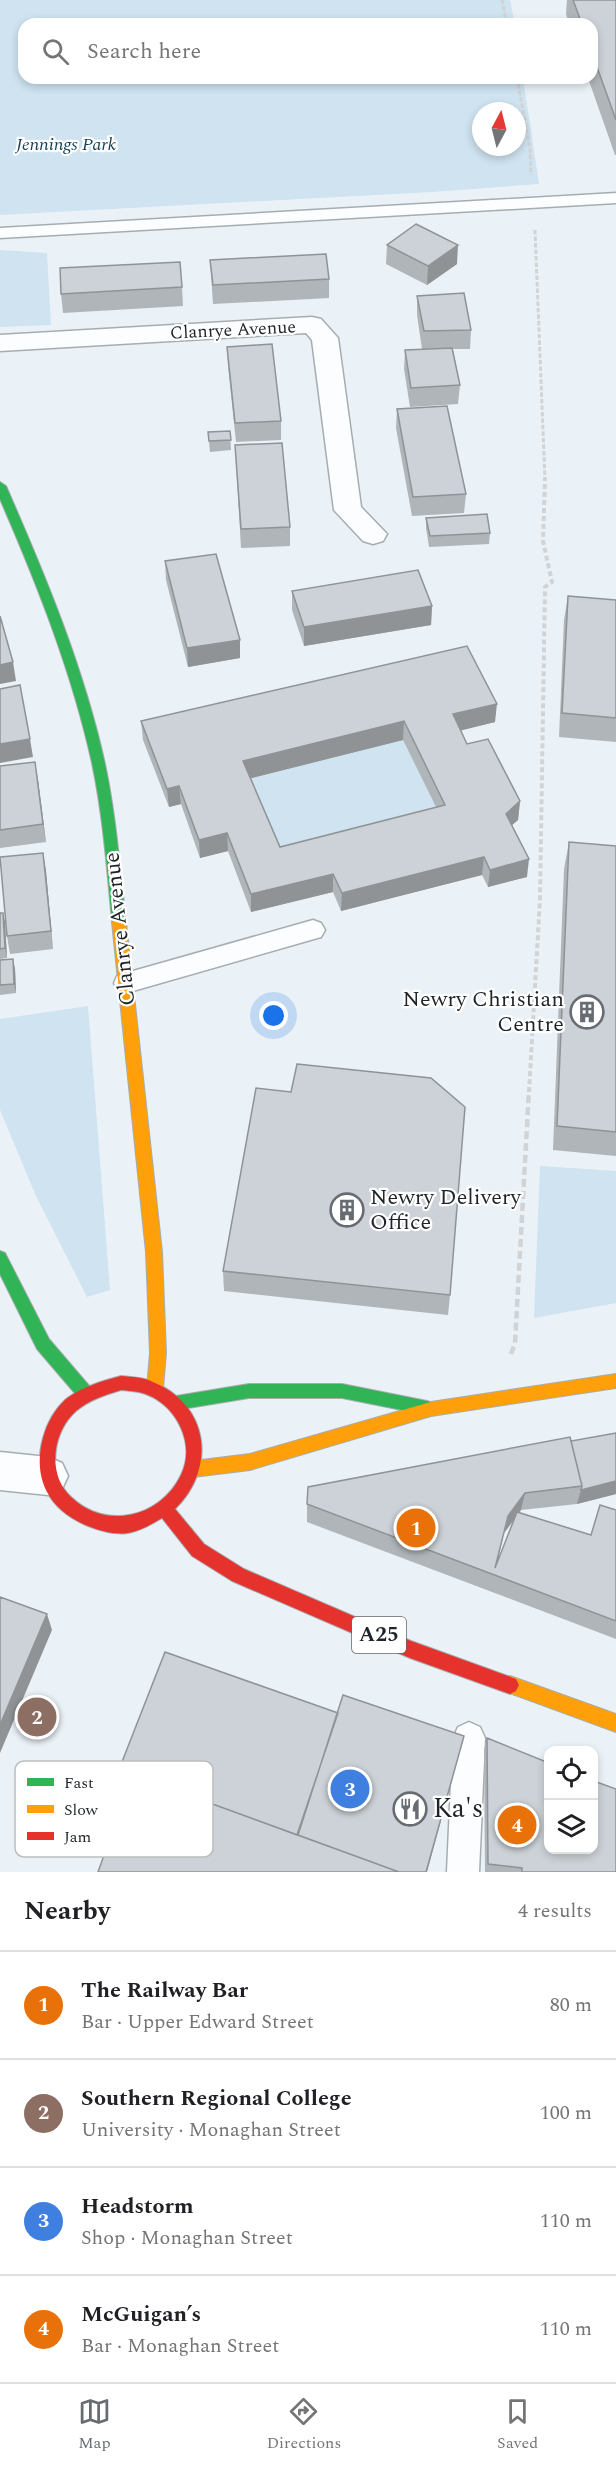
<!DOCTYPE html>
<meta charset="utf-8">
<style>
:root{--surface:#fff;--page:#f6f6f6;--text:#202124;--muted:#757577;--line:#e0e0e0;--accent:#666c71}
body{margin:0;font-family:Spectral,serif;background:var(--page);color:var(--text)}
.controls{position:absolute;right:18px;bottom:18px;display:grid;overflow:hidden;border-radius:12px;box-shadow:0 3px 9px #0003}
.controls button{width:54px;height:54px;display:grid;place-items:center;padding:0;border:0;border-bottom:2px solid var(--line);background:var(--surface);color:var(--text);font:30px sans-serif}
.compass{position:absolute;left:472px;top:102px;width:54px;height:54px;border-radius:50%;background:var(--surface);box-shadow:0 3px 9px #0003;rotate:7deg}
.you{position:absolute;left:274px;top:1016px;width:21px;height:21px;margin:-15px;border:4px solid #fff;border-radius:50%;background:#1a73e8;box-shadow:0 0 0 9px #1a73e833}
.badge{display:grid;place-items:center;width:39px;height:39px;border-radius:50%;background:var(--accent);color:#fff;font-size:20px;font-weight:700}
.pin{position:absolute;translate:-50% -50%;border:3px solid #fff;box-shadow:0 2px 6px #0006}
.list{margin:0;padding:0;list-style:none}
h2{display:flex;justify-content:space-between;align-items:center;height:78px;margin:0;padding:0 24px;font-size:26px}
h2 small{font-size:20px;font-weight:400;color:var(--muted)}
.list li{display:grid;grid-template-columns:39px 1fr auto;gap:18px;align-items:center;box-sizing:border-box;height:108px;padding:0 24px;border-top:2px solid var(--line)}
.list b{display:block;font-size:22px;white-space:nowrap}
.list p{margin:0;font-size:20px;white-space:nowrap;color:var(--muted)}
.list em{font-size:20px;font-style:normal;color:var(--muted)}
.icon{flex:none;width:33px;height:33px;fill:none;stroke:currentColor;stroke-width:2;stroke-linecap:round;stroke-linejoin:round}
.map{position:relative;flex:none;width:616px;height:1872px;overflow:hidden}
.search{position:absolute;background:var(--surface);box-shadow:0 3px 9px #0003;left:18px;right:18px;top:18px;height:66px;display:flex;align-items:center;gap:15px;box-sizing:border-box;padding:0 21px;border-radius:18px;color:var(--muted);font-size:22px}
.sheet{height:510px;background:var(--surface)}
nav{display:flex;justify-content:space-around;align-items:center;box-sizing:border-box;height:84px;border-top:2px solid var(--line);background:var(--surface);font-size:16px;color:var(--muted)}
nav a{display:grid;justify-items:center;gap:3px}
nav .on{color:var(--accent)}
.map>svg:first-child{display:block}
.green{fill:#cfe3f0;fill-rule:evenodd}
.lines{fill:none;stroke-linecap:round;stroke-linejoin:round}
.lane-casing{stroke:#a6adb1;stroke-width:3}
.street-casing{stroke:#a6adb1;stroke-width:3}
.fast-casing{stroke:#a6adb1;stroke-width:2}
.slow-casing{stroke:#a6adb1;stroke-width:2}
.jam-casing{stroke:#a6adb1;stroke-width:2}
.path-far2{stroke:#d1d3d5;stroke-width:3;stroke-dasharray:4.5 2;stroke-linecap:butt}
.path-far1{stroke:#d1d3d5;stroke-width:4;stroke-dasharray:5 3;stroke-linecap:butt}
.path{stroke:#d1d3d5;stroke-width:4.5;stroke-dasharray:8 4;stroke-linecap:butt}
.lane{fill:#fcfdfe;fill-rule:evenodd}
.street{fill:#fcfdfe;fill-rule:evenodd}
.fast{fill:#30b455;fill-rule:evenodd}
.slow{fill:#ff9f0a;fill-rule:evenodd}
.jam{fill:#e5322d;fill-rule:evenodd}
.wall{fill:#afb5b9;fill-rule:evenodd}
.shaded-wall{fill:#8f9396}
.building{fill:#ccd2d7;stroke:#8f9396;stroke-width:1.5;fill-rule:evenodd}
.labels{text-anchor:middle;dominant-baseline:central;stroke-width:4.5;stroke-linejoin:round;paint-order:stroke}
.far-park-label{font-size:18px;font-style:italic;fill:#113e56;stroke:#fff}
.far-street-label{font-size:18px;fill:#1e2429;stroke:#fff}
.shield{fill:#fff;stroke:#626669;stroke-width:1.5}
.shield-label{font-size:21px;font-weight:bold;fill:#1e2429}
.street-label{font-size:22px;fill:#1e2429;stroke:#fff}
.poi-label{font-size:22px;fill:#1e2429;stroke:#fff;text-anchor:end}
.near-poi-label{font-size:27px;fill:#1e2429;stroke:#fff;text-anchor:start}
.key{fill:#fff;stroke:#bcbdbf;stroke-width:1.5}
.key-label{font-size:16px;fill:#1e2429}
</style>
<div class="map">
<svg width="616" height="1872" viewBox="0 0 616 1872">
<rect width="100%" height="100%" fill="#ebf2f7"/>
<path class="green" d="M0,0h510l5,24h-491v54h499l16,106 -107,8 -432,23zM481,111h36v36h-36z
M0,250l47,3 4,72 -51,2z
M403,740l41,83 -163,42 -37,-85z
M88,1006l22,284 -23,7 -51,-101 -36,-86v-91z
M540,1166l76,5v132l-82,15z"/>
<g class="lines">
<g class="lane-casing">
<path id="lane" d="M616,193v10l-616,35v-10z
M313,920l8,3 4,7 -4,7 -195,56 -9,-3 -3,-7 3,-7 9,-3z
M469,1722l11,5 5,11 -6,134h-32l6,-134 5,-11z"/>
</g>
<g class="street-casing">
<path id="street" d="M312,317l9,2 17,19 23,169 26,27 -4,7 -10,3 -10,-3 -29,-31 -22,-170 -6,-7 -306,18v-16z
M0,1452l48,5 14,6 6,13 -6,13 -14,6 -48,-5z"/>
</g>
<g class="fast-casing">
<path id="fast" d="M0,482l6,4c39,89 78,182 99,278 11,52 15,105 21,158l-2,4h-10l-2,-4c-5,-53 -9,-107 -20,-159 -20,-91 -55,-179 -92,-264z
M0,1251l5,2 44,86 42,49 2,5 -2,5 -6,2 -6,-2 -42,-49 -37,-75z
M249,1384h93l85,17 6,2 2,5 -2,5 -6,2 -85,-17h-93l-73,12 -6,-2 -2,-5 2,-5 6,-2z"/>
</g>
<g class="slow-casing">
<path id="slow" d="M119,917l5,1 2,4 36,330 4,101 -3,35 -2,5 -6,2 -6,-2 -2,-5 3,-35 -4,-101 -34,-330 2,-4z
M616,1374v14l-185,28 -181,54 -57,7 -6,-3 -2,-5 2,-5 6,-3 57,-7 181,-52z
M510,1676l106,38v18l-112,-41 -3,-6 3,-6z"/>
</g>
<g class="jam-casing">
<path id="jam" d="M121,1376c11,1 22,1 32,6 56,23 64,86 22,127l29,35 40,25 167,72 105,38 3,6 -3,6 -6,3 -100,-36 -178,-77 -40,-25 -30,-38c-10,6 -22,13 -34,15 -13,2 -27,-2 -40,-7 -39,-16 -56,-47 -45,-88 4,-15 12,-29 23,-39 16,-12 36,-18 55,-23zM121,1390c9,1 19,1 27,5 29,12 48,49 33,80 -20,42 -75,56 -110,22 -24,-22 -19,-65 5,-86 13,-11 29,-16 45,-21z"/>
</g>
<path class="path-far2" d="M502,0l5,24
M517,78l13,70 1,27
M535,230l10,250"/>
<path class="path-far1" d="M529,1092l11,-193 5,-312 7,-5 -9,-41 2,-63"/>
<path class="path" d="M511,1354l4,-11 14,-253"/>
<use href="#lane" class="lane"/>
<use href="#street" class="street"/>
<use href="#fast" class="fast"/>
<use href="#slow" class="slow"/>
<use href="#jam" class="jam"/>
</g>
<path class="wall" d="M567,0h49v155h-1l-27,-77h4v-54h-23l-3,-10z
M387,245l70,19 -30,21 -41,-21z
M210,260l119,19v19l-116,6z
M182,287l1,19 -120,7 -2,-19z
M417,296l54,34 -1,19h-17l7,36 -2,19 -48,3 -6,-38 1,-19 17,-1 -5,-34z
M227,347l54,74v19l-45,2 -8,-76z
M397,409l69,85 -2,19 -52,3 -16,-88z
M230,431l1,19 -21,2 -2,-20z
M235,445l55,82v19l-49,2z
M426,518l64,15 -1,11 -60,3 -3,-19z
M165,561l75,97 -52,9 -22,-87z
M292,591l140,15 -1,19 -127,21 -12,-36z
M568,596l48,4v142l-57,-5 5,-117z
M141,721l354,1 -34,8 6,14 53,57 -2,19 -6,5 15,52 -39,10 -6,-12 -141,36 -8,-19 -82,20 -23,-61 -28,7 -19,-54 -12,3 -26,-67zM403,740l33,67 -156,40 -29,-69z
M0,766l38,14 8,62 -46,6z
M569,842l47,4v310l-63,-6 11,-281z
M43,853l3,18 7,78 -43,5 -3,-18z
M0,913h3l2,9 2,36 -7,1z
M0,960l15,8 1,25 -16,2z
M223,1271l227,24 -2,20 -224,-24z
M616,1433v61l-39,10 -56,6 -2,3 72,22 25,-25v129l-309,-117v-18l264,-63zM514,1520l-17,43 7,-30z
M337,1713l127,23 -3,10 -333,41 -6,-2 -4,-13z
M487,1738l129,134h-131l-1,-123z"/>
<path class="shaded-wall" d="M458,245l-1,19 -30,21 1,-19z
M432,606l-1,19 -127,21v-19z
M240,640v18l-52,9 -1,-19z
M13,662l3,19 -16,3v-19z
M497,704l-2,18 -44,11 2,-19z
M404,721l-1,19 -159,40 -1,-19z
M30,739l3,18 -33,6v-19z
M35,762l3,18 8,62 -3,-18z
M179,786l2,18 -12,3 -2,-18z
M520,801l-2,19 -14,12 2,-18z
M227,833l1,18 -28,7 -1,-18z
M43,853l3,18 7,78 -2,-18z
M484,857l-2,18 -141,36 1,-18z
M529,859l-2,18 -39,10 2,-17z
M333,874v18l-82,20v-18z
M3,913l2,9 2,36 -2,-10z
M13,959l2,9 1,25 -2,-9z
M616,1481v13l-39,10 4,-14z
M525,1493l-4,17 -17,23 -11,42 15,-59z
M47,1614l5,16 -52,123v-28z
M464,1736l-37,136h-1z"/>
<path class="building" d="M573,0h43v120l-24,-67v-29h-10z
M416,224l42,21 -30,21 -41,-21z
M326,254l3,25 -116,6 -3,-25z
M180,262l2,25 -121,7 -1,-26z
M464,293l7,37 -47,1 -7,-35z
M272,344l9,77 -46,2 -8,-76z
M452,348l8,37 -49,3 -6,-38z
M447,406l19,88 -53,3 -16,-88z
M230,431l1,9 -22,1 -1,-9z
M282,443l8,84 -49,2 -6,-84z
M487,514l3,19 -60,3 -4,-18z
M216,554l24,86 -53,8 -22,-87z
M418,570l14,36 -128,21 -12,-36z
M568,596l48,4v118l-54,-5z
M0,616l13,46 -13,3z
M467,646l30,58 -44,10 14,30 21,-5 32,62 -14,13 23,45 -39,11 -6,-13 -142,36 -9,-19 -82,20 -24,-61 -28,7 -20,-54 -12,3 -26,-68zM404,721l41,84 -165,42 -37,-86z
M20,685l10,54 -30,5v-55z
M35,762l8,62 -43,6v-64z
M569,842l47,4v286l-59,-6z
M43,853l8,78 -44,5 -7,-79z
M0,913h3l2,35 -5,1z
M13,959l1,25 -14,1v-25z
M297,1064l134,14 34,29 -15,188 -227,-24 33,-183 35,4z
M616,1433v48l-35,9 1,-4 -11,-45z
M570,1437l12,49 -57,7 -17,23 -13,52 22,-56 74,23 9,-30 16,5v111l-309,-117 1,-17z
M0,1597l47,17 -47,111z
M165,1652l173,61 -41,122 -164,-60 -1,2 -14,-5z
M343,1695l121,41 -38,136h-27l-101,-37z
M487,1738l62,25v87h45v-69l22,8v83h-94v-4l-34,-4z
M133,1775l266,97h-301z"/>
<defs>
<g id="building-ring" transform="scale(1.725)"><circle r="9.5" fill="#fff" stroke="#666c71" stroke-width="1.5"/><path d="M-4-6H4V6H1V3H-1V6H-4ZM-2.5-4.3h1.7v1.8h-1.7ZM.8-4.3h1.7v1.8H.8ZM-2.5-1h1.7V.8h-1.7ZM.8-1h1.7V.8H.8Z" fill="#666c71"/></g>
<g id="restaurant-ring" transform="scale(1.725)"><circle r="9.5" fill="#fff" stroke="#666c71" stroke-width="1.5"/><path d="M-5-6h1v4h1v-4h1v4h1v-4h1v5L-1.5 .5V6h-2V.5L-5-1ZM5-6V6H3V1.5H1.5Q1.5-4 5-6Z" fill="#666c71"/></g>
</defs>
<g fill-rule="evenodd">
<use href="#building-ring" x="587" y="1012"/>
<use href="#building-ring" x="347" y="1210"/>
<use href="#restaurant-ring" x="410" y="1809"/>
</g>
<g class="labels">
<g class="far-park-label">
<text x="66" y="144">Jennings Park</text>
</g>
<g class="far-street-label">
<text transform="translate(233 330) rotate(-3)">Clanrye Avenue</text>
</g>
<rect class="shield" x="352" y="1617" width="54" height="36" rx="4.5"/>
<g class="shield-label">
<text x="379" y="1635">A25</text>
</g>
<g class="street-label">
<text transform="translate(120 929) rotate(-96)">Clanrye Avenue</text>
</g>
<g class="poi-label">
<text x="564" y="999">Newry Christian<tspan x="564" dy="25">Centre</tspan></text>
<text x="370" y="1197" text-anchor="start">Newry Delivery<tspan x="370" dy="25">Office</tspan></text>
</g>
<g class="near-poi-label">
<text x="433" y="1809">Ka's</text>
</g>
</g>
<rect x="15" y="1761" width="198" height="96" rx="9" class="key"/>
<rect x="27" y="1778" width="27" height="8" fill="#30b455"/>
<rect x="27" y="1805" width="27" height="8" fill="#ff9f0a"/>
<rect x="27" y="1832" width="27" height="8" fill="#e5322d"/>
<g class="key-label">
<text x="64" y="1788">Fast</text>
<text x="64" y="1815">Slow</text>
<text x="64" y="1842">Jam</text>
</g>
</svg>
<div class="controls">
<button><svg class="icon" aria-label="locate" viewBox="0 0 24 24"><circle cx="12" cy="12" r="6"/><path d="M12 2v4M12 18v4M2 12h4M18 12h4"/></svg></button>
<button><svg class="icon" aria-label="layers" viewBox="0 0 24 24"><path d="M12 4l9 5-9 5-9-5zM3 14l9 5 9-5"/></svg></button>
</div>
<svg class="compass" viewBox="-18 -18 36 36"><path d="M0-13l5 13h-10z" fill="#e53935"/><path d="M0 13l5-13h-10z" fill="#757577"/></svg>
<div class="you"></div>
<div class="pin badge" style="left:416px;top:1528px;background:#e8710a">1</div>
<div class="pin badge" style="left:37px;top:1717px;background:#8d6e63">2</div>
<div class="pin badge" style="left:350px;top:1789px;background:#3f7fe0">3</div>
<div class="pin badge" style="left:517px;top:1825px;background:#e8710a">4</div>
<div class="search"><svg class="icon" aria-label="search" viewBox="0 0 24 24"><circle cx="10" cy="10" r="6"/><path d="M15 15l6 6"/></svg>Search here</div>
</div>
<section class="sheet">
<h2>Nearby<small>4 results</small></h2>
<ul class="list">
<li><span class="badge" style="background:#e8710a">1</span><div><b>The Railway Bar</b><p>Bar · Upper Edward Street</p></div><em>80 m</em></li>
<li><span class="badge" style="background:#8d6e63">2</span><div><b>Southern Regional College</b><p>University · Monaghan Street</p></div><em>100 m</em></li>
<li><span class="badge" style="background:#3f7fe0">3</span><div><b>Headstorm</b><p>Shop · Monaghan Street</p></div><em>110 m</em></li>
<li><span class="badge" style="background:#e8710a">4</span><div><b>McGuigan’s</b><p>Bar · Monaghan Street</p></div><em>110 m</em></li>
</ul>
</section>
<nav>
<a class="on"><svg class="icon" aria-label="map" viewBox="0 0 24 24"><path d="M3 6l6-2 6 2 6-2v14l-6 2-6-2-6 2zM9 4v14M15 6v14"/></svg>Map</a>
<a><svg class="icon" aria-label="directions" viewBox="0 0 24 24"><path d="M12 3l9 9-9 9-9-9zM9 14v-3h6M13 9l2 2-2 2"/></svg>Directions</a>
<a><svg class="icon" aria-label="saved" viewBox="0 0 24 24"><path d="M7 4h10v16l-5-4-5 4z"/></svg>Saved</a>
</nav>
